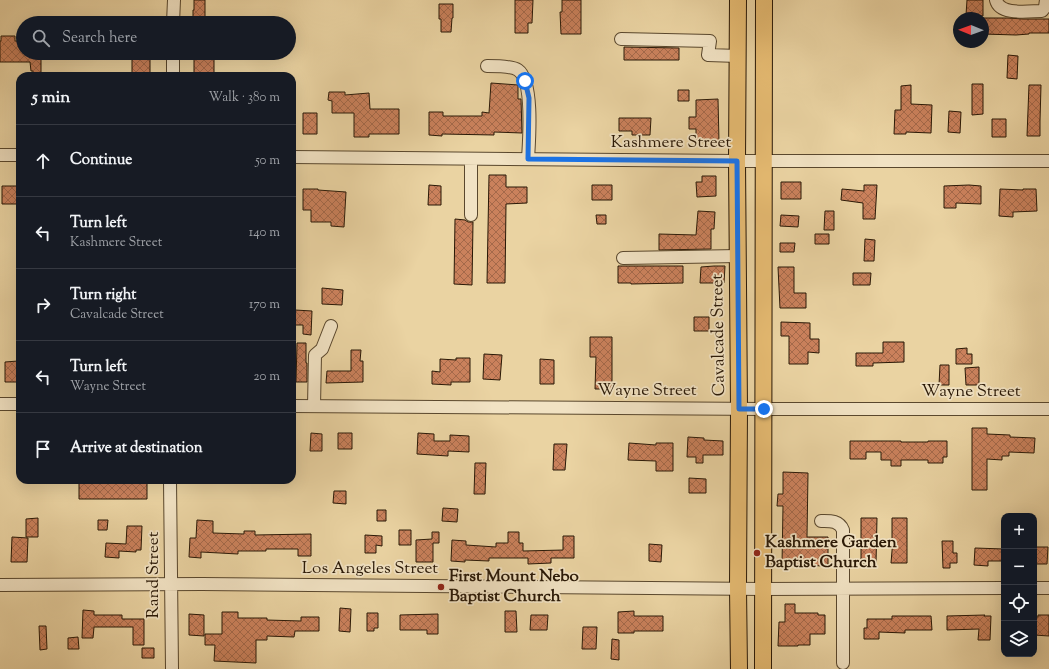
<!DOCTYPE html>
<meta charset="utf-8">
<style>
:root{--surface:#171b24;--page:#20242c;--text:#f1f3f6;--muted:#9ea1a6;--line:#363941}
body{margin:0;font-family:"Sorts Mill Goudy",serif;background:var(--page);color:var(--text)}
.controls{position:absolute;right:12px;bottom:12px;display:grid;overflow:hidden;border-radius:8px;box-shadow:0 4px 16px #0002}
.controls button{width:36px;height:36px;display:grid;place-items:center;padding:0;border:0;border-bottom:1px solid var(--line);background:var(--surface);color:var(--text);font:20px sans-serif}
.compass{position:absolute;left:953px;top:12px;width:36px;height:36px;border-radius:50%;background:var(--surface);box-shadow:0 4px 16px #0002;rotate:271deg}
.stop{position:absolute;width:12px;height:12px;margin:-9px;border:3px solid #1a73e8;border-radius:50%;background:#fff}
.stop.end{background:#1a73e8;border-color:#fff;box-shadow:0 1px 4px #0008}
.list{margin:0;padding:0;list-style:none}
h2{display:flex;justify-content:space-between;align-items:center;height:52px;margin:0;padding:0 16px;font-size:17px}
h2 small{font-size:13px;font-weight:400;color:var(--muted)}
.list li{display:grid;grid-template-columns:26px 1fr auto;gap:12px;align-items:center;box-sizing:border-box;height:72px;padding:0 16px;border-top:1px solid var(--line)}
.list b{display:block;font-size:15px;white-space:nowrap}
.list p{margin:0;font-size:13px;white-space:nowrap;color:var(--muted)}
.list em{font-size:13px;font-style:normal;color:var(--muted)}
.icon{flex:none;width:22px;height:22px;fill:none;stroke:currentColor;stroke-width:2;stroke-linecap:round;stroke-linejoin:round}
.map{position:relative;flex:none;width:1049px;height:669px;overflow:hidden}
.search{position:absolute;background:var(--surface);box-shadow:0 4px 16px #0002;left:16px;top:16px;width:280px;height:44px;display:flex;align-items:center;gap:10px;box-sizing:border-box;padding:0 14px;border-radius:22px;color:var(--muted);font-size:15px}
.panel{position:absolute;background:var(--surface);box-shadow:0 4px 16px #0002;left:16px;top:72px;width:280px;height:412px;border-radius:12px}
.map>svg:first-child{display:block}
.building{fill:url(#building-cross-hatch);stroke:#291806}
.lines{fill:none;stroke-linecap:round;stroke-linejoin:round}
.minor-casing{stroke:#59472d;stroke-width:14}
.major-casing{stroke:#291806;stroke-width:18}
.minor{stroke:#f1e2c3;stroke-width:12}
.major{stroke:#e5ba71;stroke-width:16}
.route{stroke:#1a73e8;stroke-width:5}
.poi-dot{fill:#8f2418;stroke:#f1e2c3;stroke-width:1.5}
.labels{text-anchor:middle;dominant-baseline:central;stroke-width:3.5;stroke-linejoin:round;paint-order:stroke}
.street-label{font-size:17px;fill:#291806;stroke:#f1e2c3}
.poi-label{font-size:17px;font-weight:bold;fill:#291806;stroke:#f1e2c3;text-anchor:start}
</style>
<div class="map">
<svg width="1049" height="669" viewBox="0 0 1049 669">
<defs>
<pattern id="building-cross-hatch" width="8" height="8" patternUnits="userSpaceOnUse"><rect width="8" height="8" fill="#ca815c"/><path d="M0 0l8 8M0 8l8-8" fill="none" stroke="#a4694a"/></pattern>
</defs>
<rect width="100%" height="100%" fill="#ead3a2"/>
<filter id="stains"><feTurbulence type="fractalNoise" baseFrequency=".005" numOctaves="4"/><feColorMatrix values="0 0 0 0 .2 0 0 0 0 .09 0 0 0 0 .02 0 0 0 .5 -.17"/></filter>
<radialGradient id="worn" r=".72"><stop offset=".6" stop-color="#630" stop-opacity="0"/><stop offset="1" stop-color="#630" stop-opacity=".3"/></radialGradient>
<path class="building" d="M194,0h11v23h-12v-13h1z
M515,0h18l-1,23h-4v10h-13z
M562,0h19v34h-20l-1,-22h2z
M967,0h16v16l-17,-1z
M439,4h14v14h-1l-1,14h-10v-13h-2z
M983,18h25l15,1h26v14h-20v1l-13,1 -33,-1z
M1,36h14v5h8v12h18v23h-8v-5h-2l-1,-9h-30v-21h1z
M624,47l55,1v12h-55z
M134,53h16v22h-18v-17h2z
M194,53h20v23h-20z
M1008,55l10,1 -1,23 -10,-1z
M491,83l27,2v14h3l1,34 -28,-1v3l-52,-1v2l-13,-1v-23h14v4h39v-4l7,1z
M972,84h11v30l-11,1z
M911,85v19l21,1 -1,28 -25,-1v2h-12l1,-24h6v-24z
M1029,85h12l-1,36v15h-13z
M678,90h11v11h-11z
M329,92h16v3l24,-2 1,16h29v25h-30v3h-15v-24h-22v-12l-4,-1z
M718,99l1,43h-23v-13h-7v-12h7v-17z
M949,111l12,1 -1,21 -12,-1z
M303,113h14v21h-14z
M619,118h32l-1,17h-18v-4h-13z
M992,119h14v18h-14z
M489,175h17v12h21v16l-21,1 -1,79h-18z
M702,176h14v20l-19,1 -1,-15h6z
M781,182h20v17h-20z
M429,185l12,1v19h-13z
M592,185h20v15h-20z
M864,185h13l-2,34h-12v-16l-22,-3 1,-11 22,2z
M969,185l12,1v18l-25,-1v5h-12v-22z
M2,186h18v18h-18z
M303,189h15v1l28,2 -2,35 -13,-1v-4h-20v-12h-8z
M1000,189l23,1v-1h13l1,22 -24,1v5l-14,-1z
M698,211l17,1 -1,17h-3v20l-52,1v-16l37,1z
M825,211h9v19h-10z
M596,215h10v9h-9z
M781,215l18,1 -1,11 -18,-1z
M455,219l10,1 3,2h5l-1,63 -18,-1z
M815,234h14v10h-14z
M865,239l10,1 -1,21h-10z
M780,243h15l-1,9h-14z
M618,266h65v17l-52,1v-1h-13z
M714,266h11l-1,17h-24l1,-16z
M778,267h16v26h12v15h-26z
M853,273h18l-1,12h-17z
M322,288l21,2 -1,15 -20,-1z
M295,310l17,1 -1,24 -8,-1v-9h-9z
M694,317h15v14h-15z
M781,322l29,1v16h9v14l-11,-1v12h-19v-28h-8z
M590,337h22v52h-17l1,-32h-6z
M883,342h21v20l-31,1v3h-17v-13h27z
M297,343h9v20h1v19h-11z
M967,348v6h5v10h-16v-15z
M351,350h10l-1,11h3v21l-37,1 1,-12h24z
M484,354l18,1 -2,25 -17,-1z
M456,358h14v24h-19v3l-19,-1v-13l8,1v-13l16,1z
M540,359l14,1v24h-14z
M18,361v21h-13v-20z
M940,365h9v20h-10z
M979,367v18h-13l-1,-17z
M972,428h15v6l23,1v2l25,1 -1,15 -25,-1v4h-7v4l-15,-1v31h-15z
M311,433l11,1v17h-12z
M338,433h14v16h-14z
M418,433l16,1v7h16v-6l19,1v16l-21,-1v5l-31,-2z
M688,437l16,1v2l19,1v14h-20v8h-7v-6h-9z
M850,441h51v1h27v-1h19v16h-4v6h-15v-3h-27v6h-10v-6h-10v-8h-15v7h-16z
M629,443l27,2v-2h17v28h-17v-10l-28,-1z
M554,444h13l-2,26h-12z
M475,463h11l-1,31h-11z
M783,472l25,1 -1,64h21v29l-46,-1 1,-59h-6l1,-12h5z
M689,478l17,1v14h-17z
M79,480h68v19h-68z
M334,491h12v13l-13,-1z
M443,508l15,1 -1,13 -15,-1z
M377,510h9v11h-9z
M38,518v19h-12v-18z
M861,518h16l-1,45h-15z
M892,518h15v45h-16l2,-24h-1z
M98,520h10l-1,10h-9z
M197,520l16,1v12l31,1v-3h11v4l56,-1v22h-13v-7h-32v2h-28v3l-37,-2v6l-12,-1 1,-19h6z
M127,526h15l-1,24h-5v2l-17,-1v7l-14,-1 1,-14 20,1z
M399,530h12v15h-12z
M432,532h7v11h-6v19h-17v-22l16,-1z
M508,532h11v11h4v8l40,-1v-14h11v22h-23v5l-23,1v-6h-39v3l-24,-1v2l-14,-1 1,-21 14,1v4l30,2v-4h12z
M365,535l17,1v10l-6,-1v8h-11z
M12,537l16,1 -1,24h-16z
M942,541h11v12h4v10h-7v5h-7z
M649,544l13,1 -1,17 -12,-1z
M1034,547h14l-1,17h-13z
M975,548l29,1v12h-16v5l-14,-1z
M785,604h10v9h23v2h7v19h-15v11h-12v1h-20l1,-24h6z
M340,608l11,1 -1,23 -11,-1z
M83,610l11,1v4h28v4h22v26h-11v-18h-39l-1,11h-11z
M505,611h11l1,21h-12z
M634,611v5h29v15h-29v2h-16v-21z
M222,612h16v6h29v2l34,1v-4h18v14h-24l-1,6 -27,-1v4h-11v23l-42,-2 1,-16h-10v-11h17z
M367,613h11v15h-4v3h-7z
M189,614l15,1v21l-15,-1z
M438,614v20h-11v-4h-27v-15z
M531,615h17l-1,15h-17z
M985,615l-1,1h7l-1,24h-12l1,-11 -32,1v-14z
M1038,615h11v21l-15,-1v-18h4z
M892,616h39l1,14h-27v3l-26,-1v7h-15v-11h3v-9h25z
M39,626h7l1,23 -7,1z
M583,627h14l-1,22h-14z
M78,637l1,12h-11v-11z
M612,639l7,1v20l-8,-1z
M142,648h12v10h-12z"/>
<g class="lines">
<g class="minor-casing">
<path id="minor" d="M996,0c4,16 33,11 46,11l3,-4 1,-7
M173,23l1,-23
M621,39l89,2 -2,14 30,1
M487,66c8,0 25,0 31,4 16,11 11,72 10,89
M173,76v-23
M0,155h20
M292,157l445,4h312
M471,159v56
M623,258l115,-2
M0,404h20
M292,406l472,3h285
M314,406l1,-51 7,-6 9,-23
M170,480l2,189
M821,521c8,0 18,-1 22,9v133
M0,585l202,-1 561,5 241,-1
M1034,588h15"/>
</g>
<g class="major-casing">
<path id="major" d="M738,0l-1,161 2,248 -1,179 1,81
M763,669l1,-669"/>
</g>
<use href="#minor" class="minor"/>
<use href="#major" class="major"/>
</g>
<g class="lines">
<path class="route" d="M525,81l4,17 -1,61 209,2 2,248h25"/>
</g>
<g class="poi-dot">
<circle cx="757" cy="553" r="4"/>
<circle cx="441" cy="587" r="4"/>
</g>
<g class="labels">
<g class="street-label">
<text x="671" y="143">Kashmere Street</text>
<text transform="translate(719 335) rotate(-91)">Cavalcade Street</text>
<text x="647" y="391">Wayne Street</text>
<text x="971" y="392">Wayne Street</text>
<text x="370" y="569">Los Angeles Street</text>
<text transform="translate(154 575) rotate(-90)">Rand Street</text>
</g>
<g class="poi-label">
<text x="765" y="543">Kashmere Garden<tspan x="765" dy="20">Baptist Church</tspan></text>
<text x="449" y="577">First Mount Nebo<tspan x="449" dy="20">Baptist Church</tspan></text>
</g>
</g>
<rect width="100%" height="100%" filter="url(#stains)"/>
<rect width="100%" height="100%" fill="url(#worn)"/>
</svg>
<div class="controls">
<button>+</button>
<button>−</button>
<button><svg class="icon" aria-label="locate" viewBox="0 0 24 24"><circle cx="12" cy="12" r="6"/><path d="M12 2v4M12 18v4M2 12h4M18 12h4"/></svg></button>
<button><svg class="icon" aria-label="layers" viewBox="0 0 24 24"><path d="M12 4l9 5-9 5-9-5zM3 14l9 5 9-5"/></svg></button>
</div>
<svg class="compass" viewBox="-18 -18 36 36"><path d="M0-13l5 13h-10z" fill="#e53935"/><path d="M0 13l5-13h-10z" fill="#9ea1a6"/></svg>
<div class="stop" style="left:525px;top:81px"></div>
<div class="stop end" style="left:764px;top:409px"></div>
<div class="search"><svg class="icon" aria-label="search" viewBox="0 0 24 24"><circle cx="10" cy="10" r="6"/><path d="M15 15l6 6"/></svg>Search here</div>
<section class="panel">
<h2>5 min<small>Walk · 380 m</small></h2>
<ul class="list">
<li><svg class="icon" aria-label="ahead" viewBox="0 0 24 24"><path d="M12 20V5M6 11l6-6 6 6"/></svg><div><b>Continue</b></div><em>50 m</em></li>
<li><svg class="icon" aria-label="left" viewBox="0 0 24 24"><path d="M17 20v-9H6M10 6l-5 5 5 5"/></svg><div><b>Turn left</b><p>Kashmere Street</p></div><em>140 m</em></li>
<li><svg class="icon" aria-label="right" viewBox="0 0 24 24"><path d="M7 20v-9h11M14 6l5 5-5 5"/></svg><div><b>Turn right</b><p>Cavalcade Street</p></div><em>170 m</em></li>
<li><svg class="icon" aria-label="left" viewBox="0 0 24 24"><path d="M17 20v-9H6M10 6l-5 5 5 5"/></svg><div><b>Turn left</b><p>Wayne Street</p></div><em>20 m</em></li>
<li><svg class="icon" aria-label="arrive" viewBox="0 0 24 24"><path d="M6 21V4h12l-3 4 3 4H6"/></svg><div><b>Arrive at destination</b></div></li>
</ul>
</section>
</div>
